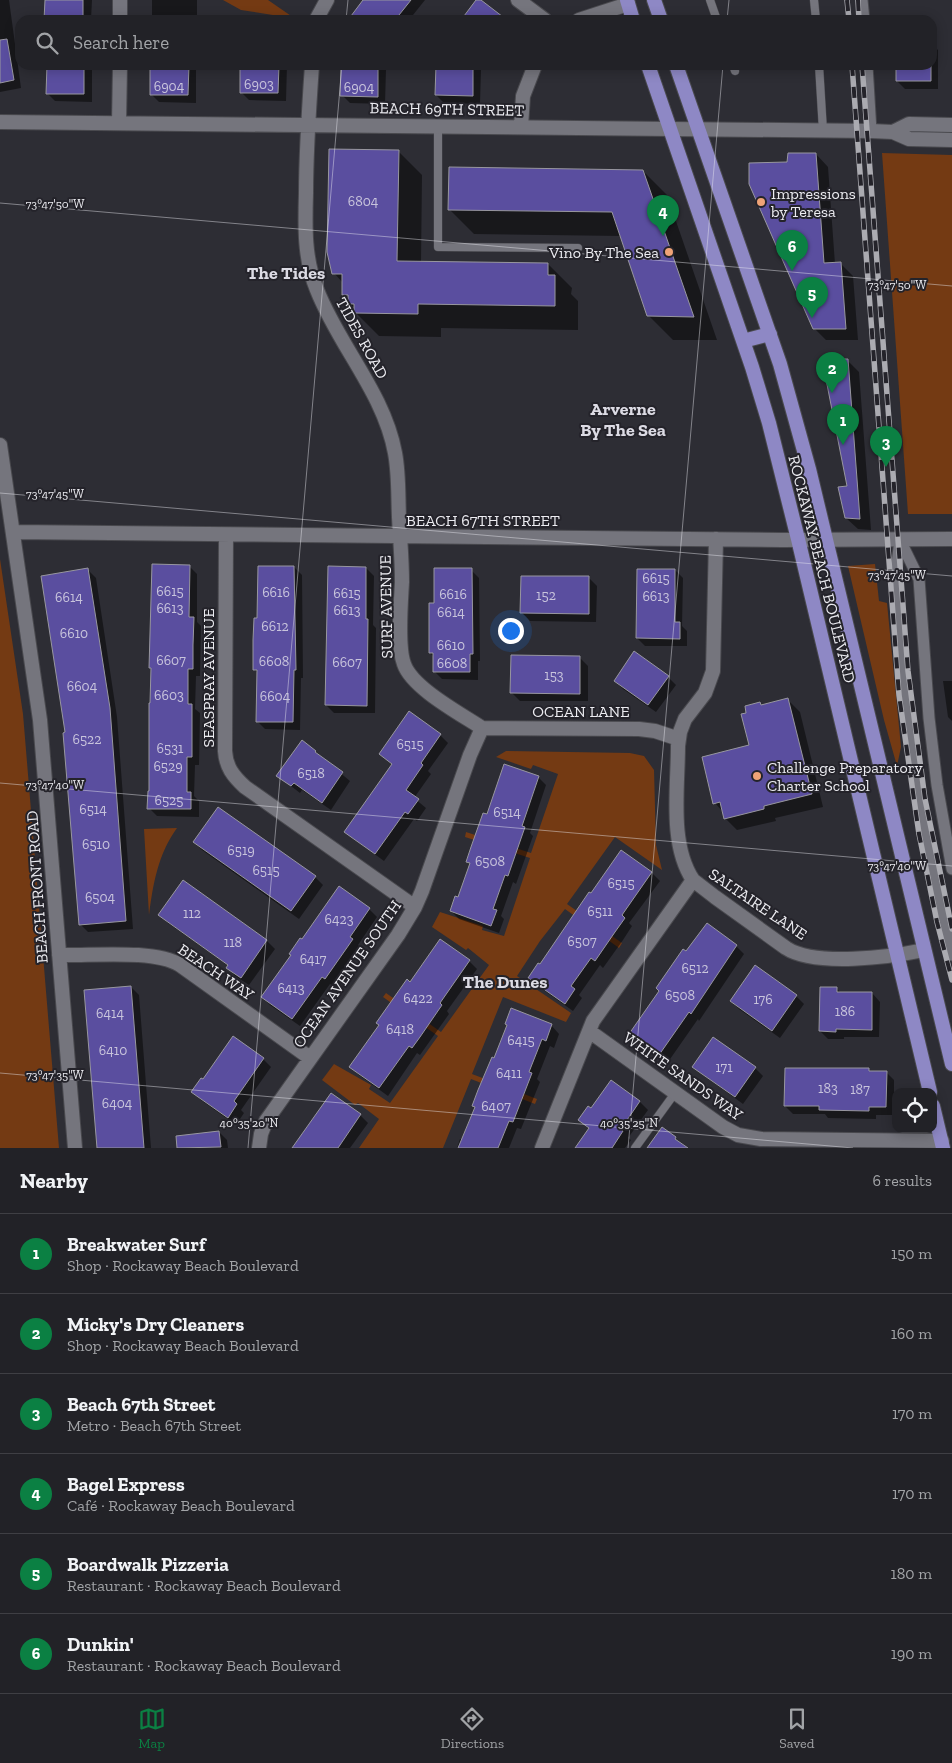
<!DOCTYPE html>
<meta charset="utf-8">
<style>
:root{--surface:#222227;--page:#2a2a2f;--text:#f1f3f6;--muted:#a2a4a7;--line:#3f3f44;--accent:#0b8043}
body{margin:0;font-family:"Zilla Slab",serif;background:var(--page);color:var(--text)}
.controls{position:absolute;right:15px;bottom:15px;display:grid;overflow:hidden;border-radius:10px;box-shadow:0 2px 12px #0003}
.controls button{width:45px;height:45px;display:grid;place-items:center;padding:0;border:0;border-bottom:1px solid var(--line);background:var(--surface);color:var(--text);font:25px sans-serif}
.you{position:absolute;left:510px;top:630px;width:18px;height:18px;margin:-12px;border:4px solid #fff;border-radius:50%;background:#1a73e8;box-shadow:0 0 0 8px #1a73e833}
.badge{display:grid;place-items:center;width:32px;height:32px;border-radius:50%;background:var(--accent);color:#fff;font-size:16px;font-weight:700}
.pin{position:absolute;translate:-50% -41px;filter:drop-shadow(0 1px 2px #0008)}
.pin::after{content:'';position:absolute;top:26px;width:18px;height:15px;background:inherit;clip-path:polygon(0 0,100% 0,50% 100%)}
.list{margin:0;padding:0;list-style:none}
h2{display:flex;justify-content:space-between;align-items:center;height:65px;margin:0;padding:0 20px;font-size:21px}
h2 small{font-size:16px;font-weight:400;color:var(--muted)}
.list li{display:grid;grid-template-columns:32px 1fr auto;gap:15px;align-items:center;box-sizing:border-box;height:80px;padding:0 20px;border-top:1px solid var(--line)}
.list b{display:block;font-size:19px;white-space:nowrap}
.list p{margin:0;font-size:16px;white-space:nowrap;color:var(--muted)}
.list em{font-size:16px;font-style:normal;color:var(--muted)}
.icon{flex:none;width:28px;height:28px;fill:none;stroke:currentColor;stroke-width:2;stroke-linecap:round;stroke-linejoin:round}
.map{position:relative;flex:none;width:952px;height:1148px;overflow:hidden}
.search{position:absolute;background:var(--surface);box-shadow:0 2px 12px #0003;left:15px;right:15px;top:15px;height:55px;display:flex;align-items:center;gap:12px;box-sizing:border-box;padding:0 18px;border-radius:15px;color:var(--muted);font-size:19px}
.sheet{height:545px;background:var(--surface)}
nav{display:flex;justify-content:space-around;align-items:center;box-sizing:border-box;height:70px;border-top:1px solid var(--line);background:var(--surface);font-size:14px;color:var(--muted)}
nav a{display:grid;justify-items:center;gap:2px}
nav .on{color:var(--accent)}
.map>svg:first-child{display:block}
.green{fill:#743a13}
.shadow{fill:#0007}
.building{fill:#5a4e9f;stroke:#98979f}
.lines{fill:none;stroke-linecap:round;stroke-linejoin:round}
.service-casing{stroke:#49494e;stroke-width:9}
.pedestrian-casing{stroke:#49494e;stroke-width:13}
.minor-casing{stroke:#49494e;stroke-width:16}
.primary-casing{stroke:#49494e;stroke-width:16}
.service{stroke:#75757d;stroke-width:8}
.pedestrian{stroke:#75757d;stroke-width:11}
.minor{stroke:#75757d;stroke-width:14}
.primary{stroke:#8e88c5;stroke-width:14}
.rail-casing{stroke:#ababb1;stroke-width:5.5}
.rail{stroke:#24232a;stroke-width:4;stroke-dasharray:11;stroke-linecap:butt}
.ticks{fill:none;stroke:#ececf1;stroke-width:1;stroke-opacity:0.45}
.poi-dot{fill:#efa377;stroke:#24232a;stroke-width:2}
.labels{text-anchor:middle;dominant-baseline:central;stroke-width:4;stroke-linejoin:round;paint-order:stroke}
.number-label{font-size:14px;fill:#c8c4dc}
.street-label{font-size:16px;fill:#ececf1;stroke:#24232a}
.poi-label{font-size:16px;fill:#ececf1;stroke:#24232a;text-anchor:start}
.neighbourhood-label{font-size:18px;font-weight:bold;fill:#dcdbe4;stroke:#24232a}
.ticks-label{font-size:12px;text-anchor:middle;fill:#ececf1;stroke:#24232a;stroke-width:4;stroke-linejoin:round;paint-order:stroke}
</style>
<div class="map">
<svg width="952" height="1148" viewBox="0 0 952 1148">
<rect width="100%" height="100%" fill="#2d2d34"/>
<path class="green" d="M223,0h45l29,20h-13l-5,-4 -38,-6z
M882,153l70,2v359h-44z
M0,559l23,155 36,434h-59z
M875,564l4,37 8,2 14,144 -4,19 -13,-46 -36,-154z
M506,751l124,2 14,3 10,14 2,75 6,25 -47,-33 -48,67 55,39 -3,5 -54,-39 -25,32 -23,35 54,37 -5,9 -63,-25 -31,77 65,25 -2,5 -64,-25 -28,69h-84l20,-29 -21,-16 -3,2 -33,-25 12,-16 37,21 -2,4 21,14 48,-67 -55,-39 3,-4 55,39 48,-67 -21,-17 -2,2 -34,-23 8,-15 43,14 -1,4 22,6 26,-78 -65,-21 1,-5 65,21 27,-79 -25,-9 -2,4 -35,-12z
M177,828c-19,26 -24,56 -28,87l-5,-86z"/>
<path class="shadow" d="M0,0h9l12,88 -21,4z
M46,0h46l-1,20h-46z
M152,0h45v20h-45z
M365,0h60l-16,20h-55z
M932,44l6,6v39h-33l-8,-8v-16h35z
M47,65h49v3h-4v34l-37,-1 -8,-8z
M151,65h45v38l-37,-1 -8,-8z
M242,65h45l-1,36 -37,-1 -8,-8z
M342,65h40l4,4 -1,35 -35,-1 -8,-8z
M437,65h40l4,4 -1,35 -36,-1 -8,-8z
M398,151l24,24 -1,88 127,1 24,24 -1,6 7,7v29l-137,-2v9l-62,-1 -24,-24v-3l-12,-14v-12l-9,-10z
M816,154l12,13 7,97h6l12,12 5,64h-32l-12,-12 -25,-165z
M643,171l24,24 50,145h-44l-24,-24 -28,-80 -147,-2 -24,-24z
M848,361l11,11 12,158 -13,-1 -12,-11 2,-32z
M189,566l8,8v48l4,4 -1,50h-4l-1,33 5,4 -1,52h-4l-1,31 5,5v16l-42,-1 -8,-8 1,-15 2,-124 -2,-1z
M294,567l8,8 1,103h-2l-1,52 -35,-1 -8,-8 1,-48 -4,-4 4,-50z
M366,568l8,8 -1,49 3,3 -1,85h-41l-8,-8z
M88,570l8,8 21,139 16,212 -45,3 -8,-8 -13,-191z
M471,570l8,8 1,83h-2v19l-36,-1 -8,-8v-14l-4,-4 5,-49z
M675,570l8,8 -1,48 5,5v15h-42l-8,-8z
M589,578l8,8 -1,36 -66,-1 -8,-8z
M580,658l8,8v35h-68l-8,-8z
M668,677l8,8 -20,27 -33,-23 -8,-8z
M943,681h9v40l-4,-4z
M788,700l12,12 23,95 -48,11 1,3 -39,9 -12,-12 -2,-6 -8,-9 35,-57 10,-43 3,3z
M440,735l8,8 -20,28 3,3 -17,24 12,10 -9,13 -3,-2 -30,42 -30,-22 -8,-8 47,-66 -13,-11z
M315,752l35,29 -19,29 -29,-20 -2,3 -22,-17z
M538,777l8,8 -16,48 3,3 -17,48 -3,-2 -12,34 3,3 -5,14 -40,-14 -8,-8 8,-13 12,-34 -3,-2 20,-46z
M194,842l121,35 8,8 -24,34 -97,-69z
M621,851l31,22 8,8 -31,42 3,3 -9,14 -20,28 -3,-3 -21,30 3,3 -9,13 -35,-25 -8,-8 11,-12z
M183,882l84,59 8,8 -26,36 -14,-9 -7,-8 1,-2 -61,-43 -8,-8z
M339,888l30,21 8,8 -19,28 3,3 -27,38 -4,-2 -30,42 -30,-21 -8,-8z
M736,946l8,8 -45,67 -1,-2 -30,43 -30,-21 -8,-8 57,-80z
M469,961l8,8 -30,42 2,3 -29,41 -3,-2 -29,43 -29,-21 -8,-8 59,-83z
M755,967l41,29 8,8 -24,34 -41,-29 -8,-8z
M131,987l8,8 12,153h-53l-13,-157z
M836,988l5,5h31l8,9 -1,35h-35v2h-16l-8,-8z
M551,1025l8,9 -5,14 -4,-2 -13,33 3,3 -19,47 -4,-1 -8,20h-52l3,-9 2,1 33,-81z
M233,1038l30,21 8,8 -30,43 3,3 -8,12 -35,-25 -8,-8 10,-11z
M694,1066l61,2 8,8 -20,28 -41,-30z
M868,1069l3,3h15l8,8v35h-18v4l-48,-1 -3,-4h-32l-8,-8z
M611,1082l29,20 8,8 -20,28 3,2 -6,8h-48l13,-18 -10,-10 11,-10z
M331,1095l29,20 8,8 -18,25h-56z
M219,1132l8,8 1,8h-49l-2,-11z"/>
<path class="building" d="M45,0h38v20h-39z
M363,0h48l-16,20h-47z
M476,0h5l26,20h-46z
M7,39l7,41 -14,3v-43z
M47,65h37v29h-38z
M150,65h39l-1,30h-38z
M240,65h39l-1,28h-38z
M341,65h37v32l-38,-1z
M436,65h37v31l-38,-1z
M896,65h35v16h-35z
M329,149l70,1 -2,111 151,2v12h7v31l-137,-2v10l-64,-1v-9h-6v-9h-6v-21h-10l-5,-22z
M788,153h28l8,110 17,-1 5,67h-33l-64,-145v-21l38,-1z
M449,167l194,3 51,147 -47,-1 -35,-104 -164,-2z
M822,359h26l12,160 -15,-1 -7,-31 9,-1z
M152,564l38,1 -1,52h5l-1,28v24h-5v35h4v53h-5v35h4v17h-44l1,-18h1v-88h1l1,-35h-2z
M258,566h36l2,104h-2l-1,52h-37l1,-52h-4v-30l1,-22h3z
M328,566l38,1v52h2l-1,87 -42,-1z
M88,568l22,140 16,213 -47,4 -16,-192 2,-1 -24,-156z
M434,568h38l1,86h-3v18h-37v-19h-4v-50h5z
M637,569h38v53h5v17l-44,-1z
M521,576h68v38l-69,-1z
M634,651l35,25 -21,29 -34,-24z
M511,655l69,1v38l-70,-1z
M788,698l24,96 -48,12v3l-40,10 -4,-17 -7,2 -11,-47 47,-12 -8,-31 5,-1 -1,-7 15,-4 1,3z
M409,711l32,23 -20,29 2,2 -17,25 13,9 -11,15 -3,-2 -30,42 -31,-22 48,-68 -13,-10z
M302,740l14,11 -1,1 28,20 -21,31 -28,-20 -3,3 -15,-10z
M504,764l35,12 -17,50 3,1 -17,49 -3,-1 -12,34 4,1 -6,16 -41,-15 5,-15 3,1 12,-34 -4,-1 5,-15 12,-34 4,1z
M218,807l98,69 -25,35 -98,-69z
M621,850l31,22 -30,43 3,3 -10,14 -20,29 -4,-3 -20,28 4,3 -10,15 -37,-26 10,-15 2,1 49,-72 2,1z
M183,880l84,60 -26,38 -15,-10 2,-3 -70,-50z
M339,886l31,22 -20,29 3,2 -28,40 -3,-2 -30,42 -31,-22 30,-42 -2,-1 11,-16 2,1z
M707,923l30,22 -46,69 -2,-2 -30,43 -30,-21 30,-43 -3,-3 27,-39 3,2z
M440,939l30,21 -30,43 2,2 -22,32 -8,11 -3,-2 -30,42 -30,-21 30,-42 -3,-2 31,-44 3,3z
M755,965l42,30 -25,36 -42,-30z
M131,986l13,162h-47l-13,-158z
M820,987h17v5h35v38l-36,-1v3l-17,-1z
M511,1008l41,16 -6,17 -4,-2 -13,33 3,1 -19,49 -4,-1 -11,27h-40l17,-41 -3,-1 6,-16 14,-33 2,1 13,-33 -2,-1z
M233,1036l31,22 -30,43 3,3 -9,14 -37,-26 10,-14 2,1z
M713,1037l43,30 -21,30 -43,-30z
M785,1068h84v3h18l-1,36h-17v4l-50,-1v-4h-35z
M611,1080l29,21 -19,28 2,2 -11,17h-37l14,-20 -11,-8 10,-14 3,2z
M331,1093l30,21 -23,34h-46z
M662,1127l14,10 -1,2 13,9h-41z
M219,1131l2,16 -44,1 -1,-12z"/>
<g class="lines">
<g class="service-casing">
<path id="service" d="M710,0l7,20
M814,0l2,20
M733,65l2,6
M819,65l4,66
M438,126v121l140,1
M635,1148l40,-55"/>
</g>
<g class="pedestrian-casing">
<path id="pedestrian" d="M862,0l2,20
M867,65l4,66
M900,540l-5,40 9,96 6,51 7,57 12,67 23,104
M900,540l19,39 10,139 8,67 15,84"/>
</g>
<g class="minor-casing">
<path id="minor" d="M518,0l27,20
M120,20v-20
M316,20l11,-20
M579,20l49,-16
M312,65c-3,43 -6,85 -6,128 -1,33 -2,66 11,97 22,56 67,103 78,163 4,21 3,43 4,64 1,22 3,43 3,65 -1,20 -5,64 2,82 8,24 57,50 78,64
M0,122l871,9 22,1 16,7 43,1
M119,123l1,-58
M521,127l2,-31 12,-31
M893,132l16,-8 43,1
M0,445l40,275 35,428
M14,532l768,8 170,-1
M226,535l-1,216c1,16 8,25 20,36l170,120
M482,728l157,1 16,2 24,8
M693,880l22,17 71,51c29,19 105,9 138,2
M59,955c32,1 95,-6 121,10l130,93
M589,1031l134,96 15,8 23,4 181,2
M259,1148l2,-14 5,-13 132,-186 17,-28 7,-16 48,-136 12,-27
M542,1148l51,-127 100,-141c-24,-36 -15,-92 -15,-134l2,-14 5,-13 20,-26 8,-22 3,-132"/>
</g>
<g class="primary-casing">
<path id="primary" d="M627,0l6,20
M654,0l7,20
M648,65l104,302 17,56 29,116 132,553
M676,65l104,299 29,105 143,595
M743,341l27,-7
M933,1106l10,42"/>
</g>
<use href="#service" class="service"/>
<use href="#pedestrian" class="pedestrian"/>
<use href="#minor" class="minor"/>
<use href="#primary" class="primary"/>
<g class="rail-casing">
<path id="rail" d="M847,0l2,20
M858,0l1,20
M852,65l47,630 20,139 18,88 15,58
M862,65l46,606 17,128 27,130"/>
</g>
<use href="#rail" class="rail"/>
</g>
<path class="ticks" d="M346,20l2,-20M727,20l2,-20M0,203l952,83M0,493l952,83M0,783l952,83M0,1073l853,75M248,1148l94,-1083M628,1148l95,-1083"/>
<g class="poi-dot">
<circle cx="761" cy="202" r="5"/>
<circle cx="669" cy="252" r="5"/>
<circle cx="757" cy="776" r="5"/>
</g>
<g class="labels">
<g class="number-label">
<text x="259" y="84">6903</text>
<text x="169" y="86">6904</text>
<text x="359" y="87">6904</text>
<text x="363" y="201">6804</text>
<text x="656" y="578">6615</text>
<text x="170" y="591">6615</text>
<text x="276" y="592">6616</text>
<text x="347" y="593">6615</text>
<text x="453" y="594">6616</text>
<text x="546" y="595">152</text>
<text x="656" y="596">6613</text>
<text x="69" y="597">6614</text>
<text x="170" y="608">6613</text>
<text x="347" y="610">6613</text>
<text x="451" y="612">6614</text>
<text x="275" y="626">6612</text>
<text x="74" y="633">6610</text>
<text x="451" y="645">6610</text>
<text x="171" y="660">6607</text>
<text x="274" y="661">6608</text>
<text x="347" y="662">6607</text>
<text x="452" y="663">6608</text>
<text x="554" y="675">153</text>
<text x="82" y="686">6604</text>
<text x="169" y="695">6603</text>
<text x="275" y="696">6604</text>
<text x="87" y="739">6522</text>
<text x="410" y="744">6515</text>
<text x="170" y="748">6531</text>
<text x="168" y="766">6529</text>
<text x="311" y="773">6518</text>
<text x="169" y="800">6525</text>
<text x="93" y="809">6514</text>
<text x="507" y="812">6514</text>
<text x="96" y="844">6510</text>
<text x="241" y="850">6519</text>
<text x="490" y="861">6508</text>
<text x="266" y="870">6515</text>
<text x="621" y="883">6515</text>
<text x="100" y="897">6504</text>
<text x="600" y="911">6511</text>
<text x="192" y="913">112</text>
<text x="339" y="919">6423</text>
<text x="582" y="941">6507</text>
<text x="233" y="942">118</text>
<text x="313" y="959">6417</text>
<text x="695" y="968">6512</text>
<text x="291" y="988">6413</text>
<text x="680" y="995">6508</text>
<text x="418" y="998">6422</text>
<text x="763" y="999">176</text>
<text x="845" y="1011">186</text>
<text x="110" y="1013">6414</text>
<text x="400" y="1029">6418</text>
<text x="521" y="1040">6415</text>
<text x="113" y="1050">6410</text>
<text x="724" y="1067">171</text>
<text x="509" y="1073">6411</text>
<text x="828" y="1088">183</text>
<text x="860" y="1089">187</text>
<text x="117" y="1103">6404</text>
<text x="496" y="1106">6407</text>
</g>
<g class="street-label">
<text transform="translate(447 109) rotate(1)">BEACH 69TH STREET</text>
<text transform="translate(362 338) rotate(61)">TIDES ROAD</text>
<text x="483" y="520">BEACH 67TH STREET</text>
<text transform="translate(822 569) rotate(76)">ROCKAWAY BEACH BOULEVARD</text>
<text transform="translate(386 607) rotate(-91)">SURF AVENUE</text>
<text transform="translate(208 678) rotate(-90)">SEASPRAY AVENUE</text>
<text x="581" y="711">OCEAN LANE</text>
<text transform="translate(37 887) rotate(-94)">BEACH FRONT ROAD</text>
<text transform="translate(758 904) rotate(34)">SALTAIRE LANE</text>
<text transform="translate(216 972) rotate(34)">BEACH WAY</text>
<text transform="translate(347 974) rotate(-55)">OCEAN AVENUE SOUTH</text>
<text transform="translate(683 1076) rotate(35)">WHITE SANDS WAY</text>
</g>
<g class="poi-label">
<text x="771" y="193">Impressions<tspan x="771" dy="18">by Teresa</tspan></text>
<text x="659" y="252" text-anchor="end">Vino By The Sea</text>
<text x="767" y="767">Challenge Preparatory<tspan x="767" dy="18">Charter School</tspan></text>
</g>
<g class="neighbourhood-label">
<text x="286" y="273">The Tides</text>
<text x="623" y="409">Arverne<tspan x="623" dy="21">By The Sea</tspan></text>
<text x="505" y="982">The Dunes</text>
</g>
</g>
<g class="ticks-label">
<text x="55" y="208">73°47'50"W</text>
<text x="897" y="289">73°47'50"W</text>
<text x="55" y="498">73°47'45"W</text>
<text x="897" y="579">73°47'45"W</text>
<text x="55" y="789">73°47'40"W</text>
<text x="897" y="870">73°47'40"W</text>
<text x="55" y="1079">73°47'35"W</text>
<text x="249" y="1127">40°35'20"N</text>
<text x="629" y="1127">40°35'25"N</text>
</g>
</svg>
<div class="controls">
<button><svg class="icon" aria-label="locate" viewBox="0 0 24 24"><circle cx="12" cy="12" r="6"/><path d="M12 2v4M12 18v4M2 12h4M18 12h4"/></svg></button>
</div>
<div class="you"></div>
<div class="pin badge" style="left:843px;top:445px">1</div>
<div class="pin badge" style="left:832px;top:393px">2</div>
<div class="pin badge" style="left:886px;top:467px">3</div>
<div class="pin badge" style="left:663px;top:236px">4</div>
<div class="pin badge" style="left:812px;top:318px">5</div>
<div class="pin badge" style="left:792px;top:271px">6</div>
<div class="search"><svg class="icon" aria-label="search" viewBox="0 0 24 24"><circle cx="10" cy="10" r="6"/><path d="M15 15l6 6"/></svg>Search here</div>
</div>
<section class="sheet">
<h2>Nearby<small>6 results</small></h2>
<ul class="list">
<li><span class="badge">1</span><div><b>Breakwater Surf</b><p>Shop · Rockaway Beach Boulevard</p></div><em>150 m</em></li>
<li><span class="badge">2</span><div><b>Micky's Dry Cleaners</b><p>Shop · Rockaway Beach Boulevard</p></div><em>160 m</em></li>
<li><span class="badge">3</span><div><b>Beach 67th Street</b><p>Metro · Beach 67th Street</p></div><em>170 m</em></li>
<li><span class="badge">4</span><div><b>Bagel Express</b><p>Café · Rockaway Beach Boulevard</p></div><em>170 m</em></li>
<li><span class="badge">5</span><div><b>Boardwalk Pizzeria</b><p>Restaurant · Rockaway Beach Boulevard</p></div><em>180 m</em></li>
<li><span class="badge">6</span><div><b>Dunkin'</b><p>Restaurant · Rockaway Beach Boulevard</p></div><em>190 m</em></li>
</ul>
</section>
<nav>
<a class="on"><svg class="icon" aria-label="map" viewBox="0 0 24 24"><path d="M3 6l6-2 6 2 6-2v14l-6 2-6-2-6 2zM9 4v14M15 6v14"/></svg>Map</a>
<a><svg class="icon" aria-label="directions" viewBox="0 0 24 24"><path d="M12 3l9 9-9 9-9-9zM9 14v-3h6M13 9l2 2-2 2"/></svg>Directions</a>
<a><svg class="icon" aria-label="saved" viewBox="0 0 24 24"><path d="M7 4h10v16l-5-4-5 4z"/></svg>Saved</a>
</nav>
